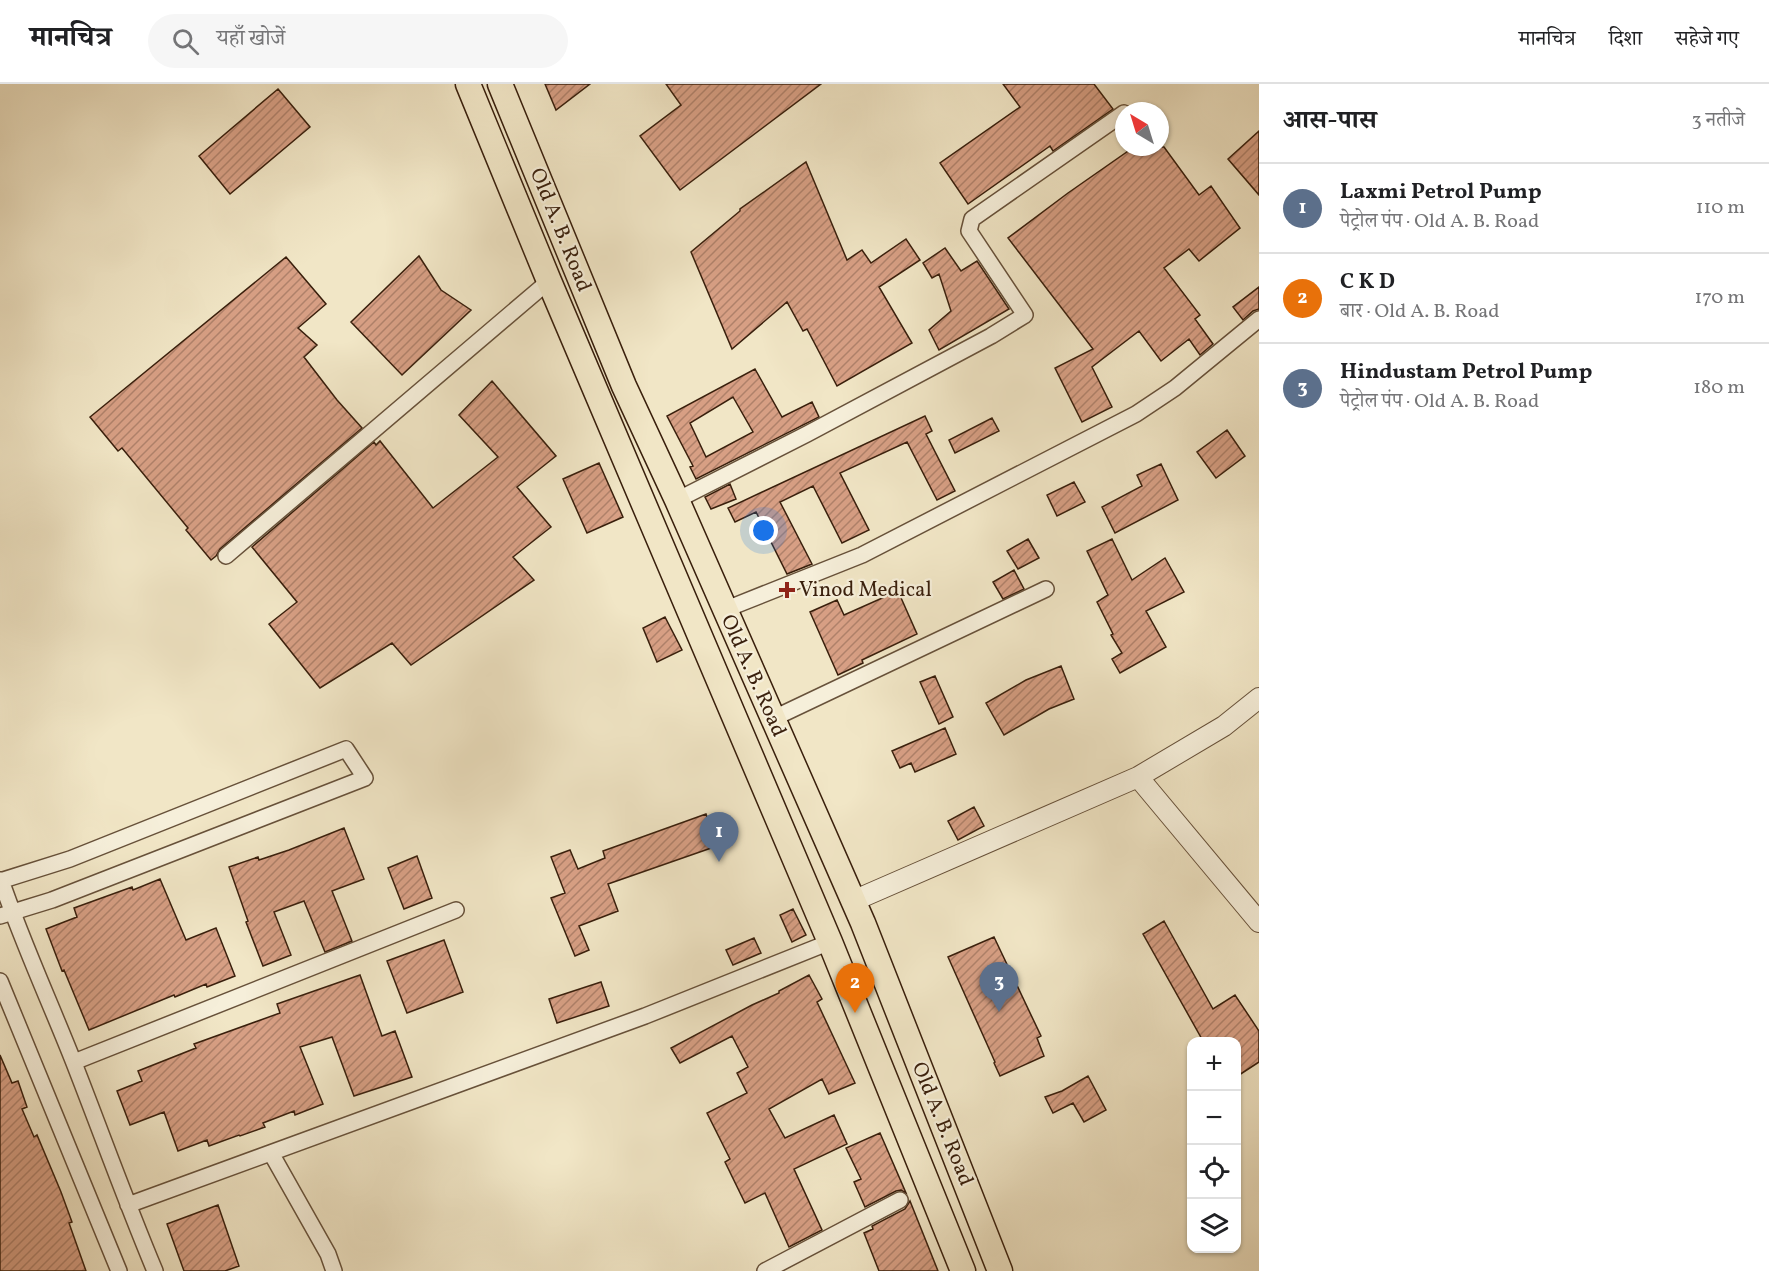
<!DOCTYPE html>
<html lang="hi">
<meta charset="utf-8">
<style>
:root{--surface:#fff;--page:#f6f6f6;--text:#202124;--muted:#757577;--line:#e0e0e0;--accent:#0b8043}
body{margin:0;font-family:Vollkorn,"Noto Serif Devanagari",serif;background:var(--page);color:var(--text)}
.controls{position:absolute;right:18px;bottom:18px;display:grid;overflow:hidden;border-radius:12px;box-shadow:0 2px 4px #0004}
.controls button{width:54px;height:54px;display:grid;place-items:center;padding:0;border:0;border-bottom:2px solid var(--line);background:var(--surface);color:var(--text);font:30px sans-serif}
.compass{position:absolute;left:1115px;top:18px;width:54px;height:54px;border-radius:50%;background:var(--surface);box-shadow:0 2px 4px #0004;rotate:322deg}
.you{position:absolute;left:764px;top:447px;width:21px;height:21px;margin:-15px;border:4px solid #fff;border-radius:50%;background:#1a73e8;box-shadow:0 0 0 9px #1a73e833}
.badge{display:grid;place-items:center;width:39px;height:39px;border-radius:50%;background:var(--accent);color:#fff;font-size:20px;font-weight:700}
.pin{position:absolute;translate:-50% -50px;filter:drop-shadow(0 2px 3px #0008)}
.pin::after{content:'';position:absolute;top:32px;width:21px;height:18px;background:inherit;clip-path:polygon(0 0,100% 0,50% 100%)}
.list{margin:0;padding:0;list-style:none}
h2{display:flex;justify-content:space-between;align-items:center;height:78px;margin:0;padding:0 24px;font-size:26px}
h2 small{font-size:20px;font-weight:400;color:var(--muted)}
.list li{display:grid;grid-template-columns:39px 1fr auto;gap:18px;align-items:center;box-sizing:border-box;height:90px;padding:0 24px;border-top:2px solid var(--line)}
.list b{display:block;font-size:22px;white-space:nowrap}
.list p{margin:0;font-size:20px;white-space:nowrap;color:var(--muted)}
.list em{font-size:20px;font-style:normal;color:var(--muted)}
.icon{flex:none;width:33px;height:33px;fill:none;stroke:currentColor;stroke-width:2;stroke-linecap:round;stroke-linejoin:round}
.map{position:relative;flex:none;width:1259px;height:1187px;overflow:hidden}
header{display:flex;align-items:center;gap:36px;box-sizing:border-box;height:84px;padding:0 30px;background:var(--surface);border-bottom:2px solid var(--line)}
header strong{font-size:28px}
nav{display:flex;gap:33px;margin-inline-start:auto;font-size:21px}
.search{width:420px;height:54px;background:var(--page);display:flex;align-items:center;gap:15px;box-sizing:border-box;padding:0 21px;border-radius:33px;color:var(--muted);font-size:22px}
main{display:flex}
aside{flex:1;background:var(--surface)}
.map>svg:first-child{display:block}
.building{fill:url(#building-hatch);stroke:#391f0c;stroke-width:1.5;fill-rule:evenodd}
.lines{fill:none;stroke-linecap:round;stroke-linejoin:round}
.minor-casing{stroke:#67513a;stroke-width:18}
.tertiary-casing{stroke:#67513a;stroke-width:22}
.primary-casing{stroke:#391f0c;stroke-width:27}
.minor{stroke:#f6efda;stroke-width:15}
.tertiary{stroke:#f6efda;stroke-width:20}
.primary{stroke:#f1e6c6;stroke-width:24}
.poi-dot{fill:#8f2418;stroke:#f6efda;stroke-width:2}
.labels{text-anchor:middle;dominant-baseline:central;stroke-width:4.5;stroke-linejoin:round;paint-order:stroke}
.street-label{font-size:21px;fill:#391f0c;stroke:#f6efda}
.poi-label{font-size:21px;fill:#391f0c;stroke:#f6efda;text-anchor:start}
</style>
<header>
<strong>मानचित्र</strong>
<div class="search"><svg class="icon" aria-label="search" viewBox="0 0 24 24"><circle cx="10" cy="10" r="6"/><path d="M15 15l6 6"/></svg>यहाँ खोजें</div>
<nav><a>मानचित्र</a><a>दिशा</a><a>सहेजे गए</a></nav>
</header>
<main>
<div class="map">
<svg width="1259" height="1187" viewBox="0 0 1259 1187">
<defs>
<pattern id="building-hatch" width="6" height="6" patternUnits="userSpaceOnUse" patternTransform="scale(1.5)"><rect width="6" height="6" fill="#d79f84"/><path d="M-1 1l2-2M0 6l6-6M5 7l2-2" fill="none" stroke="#af816a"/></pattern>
</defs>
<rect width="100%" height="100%" fill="#f1e6c6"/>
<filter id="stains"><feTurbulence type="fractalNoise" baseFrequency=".00333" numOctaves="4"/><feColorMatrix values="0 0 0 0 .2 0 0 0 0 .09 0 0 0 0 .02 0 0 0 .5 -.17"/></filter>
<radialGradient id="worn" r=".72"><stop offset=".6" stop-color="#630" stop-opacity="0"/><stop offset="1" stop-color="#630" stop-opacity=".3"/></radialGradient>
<path class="building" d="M545,0h45l-34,26z
M666,0h155l-141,106 -40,-54 41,-31z
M1003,0h91l19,25 -60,42 -3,-5 -82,58 -28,-41 80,-56z
M278,5l32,38 -80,67 -31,-38z
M1259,47v64l-31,-36z
M1134,63h30l35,48 12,-9 29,42 -41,33 -10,-12 -25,19 36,47 -5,4 18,25 -13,11 -11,-16 -28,22 -22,-30 -47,36 20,40 -30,15 -27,-54 38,-19 -85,-111 60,-45z
M806,78l41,98 15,-10 9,13 35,-24 14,21 -41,27 33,56 -75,43 -30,-57 -4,2 -16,-29 -55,47 -41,-97 49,-41v-2z
M945,164l16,23 16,-10 32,48 -70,41 -10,-20 22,-19 -12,-37 -7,4 -9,-15z
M419,172l22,34 30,20 -69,65 -51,-53z
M286,173l40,47 -28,24 19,17 -13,12 33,43 25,28 -142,121 -4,7 -5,4 -25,-30 2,-2 -66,-80 -4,3 -28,-34z
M1259,203v22l-6,2 -10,9 -10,-13z
M755,285l27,48 30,-15 7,15 -123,62 -6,-12 3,-1 -26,-50zM733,313l20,35 -47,25 -16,-34z
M492,297l64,75 -39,31 34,40 -38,30 21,23 -123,85 -19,-22 -72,45 -51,-64 28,-22 -45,-55 122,-105 2,3 4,-4 53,67 65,-51 -39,-42z
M925,332l7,15 -6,3 29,57 -18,9 -30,-58 -67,31 29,57 -27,13 -29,-57 -33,16 32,62 -25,10 -31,-62 -21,10 -7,-14z
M992,334l7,13 -44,22 -6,-13z
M1227,346l18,26 -29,22 -19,-26z
M599,379l24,54 -36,16 -24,-54z
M1161,380l17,36 -63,33 -13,-26 40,-21 -5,-11z
M1074,398l11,20 -28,14 -10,-21z
M730,400l6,15 -25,10 -6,-12z
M1028,455l11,19 -21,11 -11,-18z
M1112,455l20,41 33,-22 19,34 -38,19 20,36 -46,26 -8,-14 10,-6 -11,-18 2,-1 -16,-32 11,-7 -21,-44z
M1014,486l10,19 -21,10 -10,-17z
M898,507l19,43 -55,26 1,3 -25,12 -28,-63 27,-12 7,15z
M665,533l17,33 -25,12 -14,-34z
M1061,582l13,33 -25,10 -45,26 -18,-32 40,-23z
M935,592l18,41 -14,7 -19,-42z
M945,644l11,26 -41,18 -4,-9 -11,5 -8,-17z
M974,723l10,19 -26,14 -10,-19z
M706,730l11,32 -109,38 10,27 -39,15 10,24 -14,6 -24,-58 14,-5 -14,-36 19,-7 8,19 27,-11 -2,-7z
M344,744l20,51 -32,12 20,50 -27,11 -21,-51 -30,11 17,43 -28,11 -17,-44 2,-1 -19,-54 29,-10 1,3 30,-10z
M417,772l15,42 -28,11 -16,-41z
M160,795l26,61 30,-12 19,48 -28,11 -1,-3 -31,13 -1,-2 -85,35 -25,-60 -2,1 -16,-42 31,-12 -3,-9 58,-21 1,3z
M793,825l13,26 -14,7 -12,-27z
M1164,837l49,88 22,-14 24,36v31l-23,15v-36h-33l-60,-107z
M994,853l47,99 -4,2 7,18 -44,20 -6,-13 1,-1 -47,-105z
M754,854l7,15 -28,12 -7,-15z
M444,856l19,52 -56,21 -20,-52z
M360,891l22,61 13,-5 17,46 -58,19 -22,-59 -32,10 23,57 -28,11 -1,-4 -31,12 2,4 -25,9 -1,-1 -30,11 -2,-6 -29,11 -14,-39 -34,13 -13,-34 25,-10 -4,-10 58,-23 -2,-4 86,-31 -3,-9z
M809,891l13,24 -5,3 38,81 -26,11 -7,-15 -53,30 16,29 49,-23 13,29 -53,25 28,61 -33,17 -24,-54 -20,10 -20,-41 5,-3 -23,-46 40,-20 -10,-20 11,-6 -16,-31 -52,27 -9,-15 81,-43 27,-12v-2z
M601,898l8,24 -52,17 -8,-24z
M0,971l12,28 6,-2 9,26 -5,2 12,28 3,-2 24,57 11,30 -3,1 17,48h-86z
M1088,992l18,34 -22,12 -11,-19 -20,10 -8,-16 17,-6z
M880,1049l26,60 -5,-3 -5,1 -31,16 -11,-25 7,-3 -15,-31z
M910,1117l28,70h-59l-15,-38 9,-4 -1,-3 33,-17z
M218,1121l21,61 -14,5h-41l-17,-47z"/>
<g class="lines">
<g class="minor-casing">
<path id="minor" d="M677,416l130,-66 184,-98 34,-21 -56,-84 3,-12 152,-106
M226,472l323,-275
M724,526l138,-55 274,-141 39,-26 84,-69
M772,635l274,-130
M1,796c21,62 49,122 73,183 27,69 52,139 81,208
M0,797l70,-22 276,-110 19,29 -313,122 -52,16
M0,897l119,290
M74,978l382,-152
M271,1069l57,101 6,17
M128,1121l517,-189 185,-74
M765,1187l135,-71"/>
</g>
<g class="tertiary-casing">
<path id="tertiary" d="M1138,693l121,145
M853,817l285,-124 86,-51 35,-28"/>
</g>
<g class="primary-casing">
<path id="primary" d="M468,0l81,197 281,661 133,329
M500,0l124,302 53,114 186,423 137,348"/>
</g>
<use href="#minor" class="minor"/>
<use href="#tertiary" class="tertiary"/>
<use href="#primary" class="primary"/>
</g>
<path class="poi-dot" d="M784 497h6v6h6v6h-6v6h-6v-6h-6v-6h6z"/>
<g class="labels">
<g class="street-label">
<text transform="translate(560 146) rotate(68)">Old A. B. Road</text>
<text transform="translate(753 592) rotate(66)">Old A. B. Road</text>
<text transform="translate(942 1040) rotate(68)">Old A. B. Road</text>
</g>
<g class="poi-label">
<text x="799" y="506">Vinod Medical</text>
</g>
</g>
<rect width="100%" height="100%" filter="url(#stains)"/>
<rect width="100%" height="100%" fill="url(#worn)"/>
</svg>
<div class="controls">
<button>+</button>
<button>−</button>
<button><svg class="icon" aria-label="locate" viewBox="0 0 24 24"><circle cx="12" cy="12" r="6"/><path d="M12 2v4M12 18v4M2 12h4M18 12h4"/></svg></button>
<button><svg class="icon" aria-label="layers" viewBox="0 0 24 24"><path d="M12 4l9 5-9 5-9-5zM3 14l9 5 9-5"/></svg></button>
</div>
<svg class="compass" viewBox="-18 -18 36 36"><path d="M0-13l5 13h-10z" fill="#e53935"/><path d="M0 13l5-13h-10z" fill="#757577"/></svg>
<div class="you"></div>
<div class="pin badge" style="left:719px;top:778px;background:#5c6f8a">1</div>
<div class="pin badge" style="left:855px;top:929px;background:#e8710a">2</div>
<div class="pin badge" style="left:999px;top:928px;background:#5c6f8a">3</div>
</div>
<aside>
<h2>आस-पास<small>3 नतीजे</small></h2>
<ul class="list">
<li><span class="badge" style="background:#5c6f8a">1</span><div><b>Laxmi Petrol Pump</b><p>पेट्रोल पंप · Old A. B. Road</p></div><em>110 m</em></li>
<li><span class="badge" style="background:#e8710a">2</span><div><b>C K D</b><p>बार · Old A. B. Road</p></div><em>170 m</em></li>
<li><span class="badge" style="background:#5c6f8a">3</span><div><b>Hindustam Petrol Pump</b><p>पेट्रोल पंप · Old A. B. Road</p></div><em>180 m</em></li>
</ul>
</aside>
</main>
